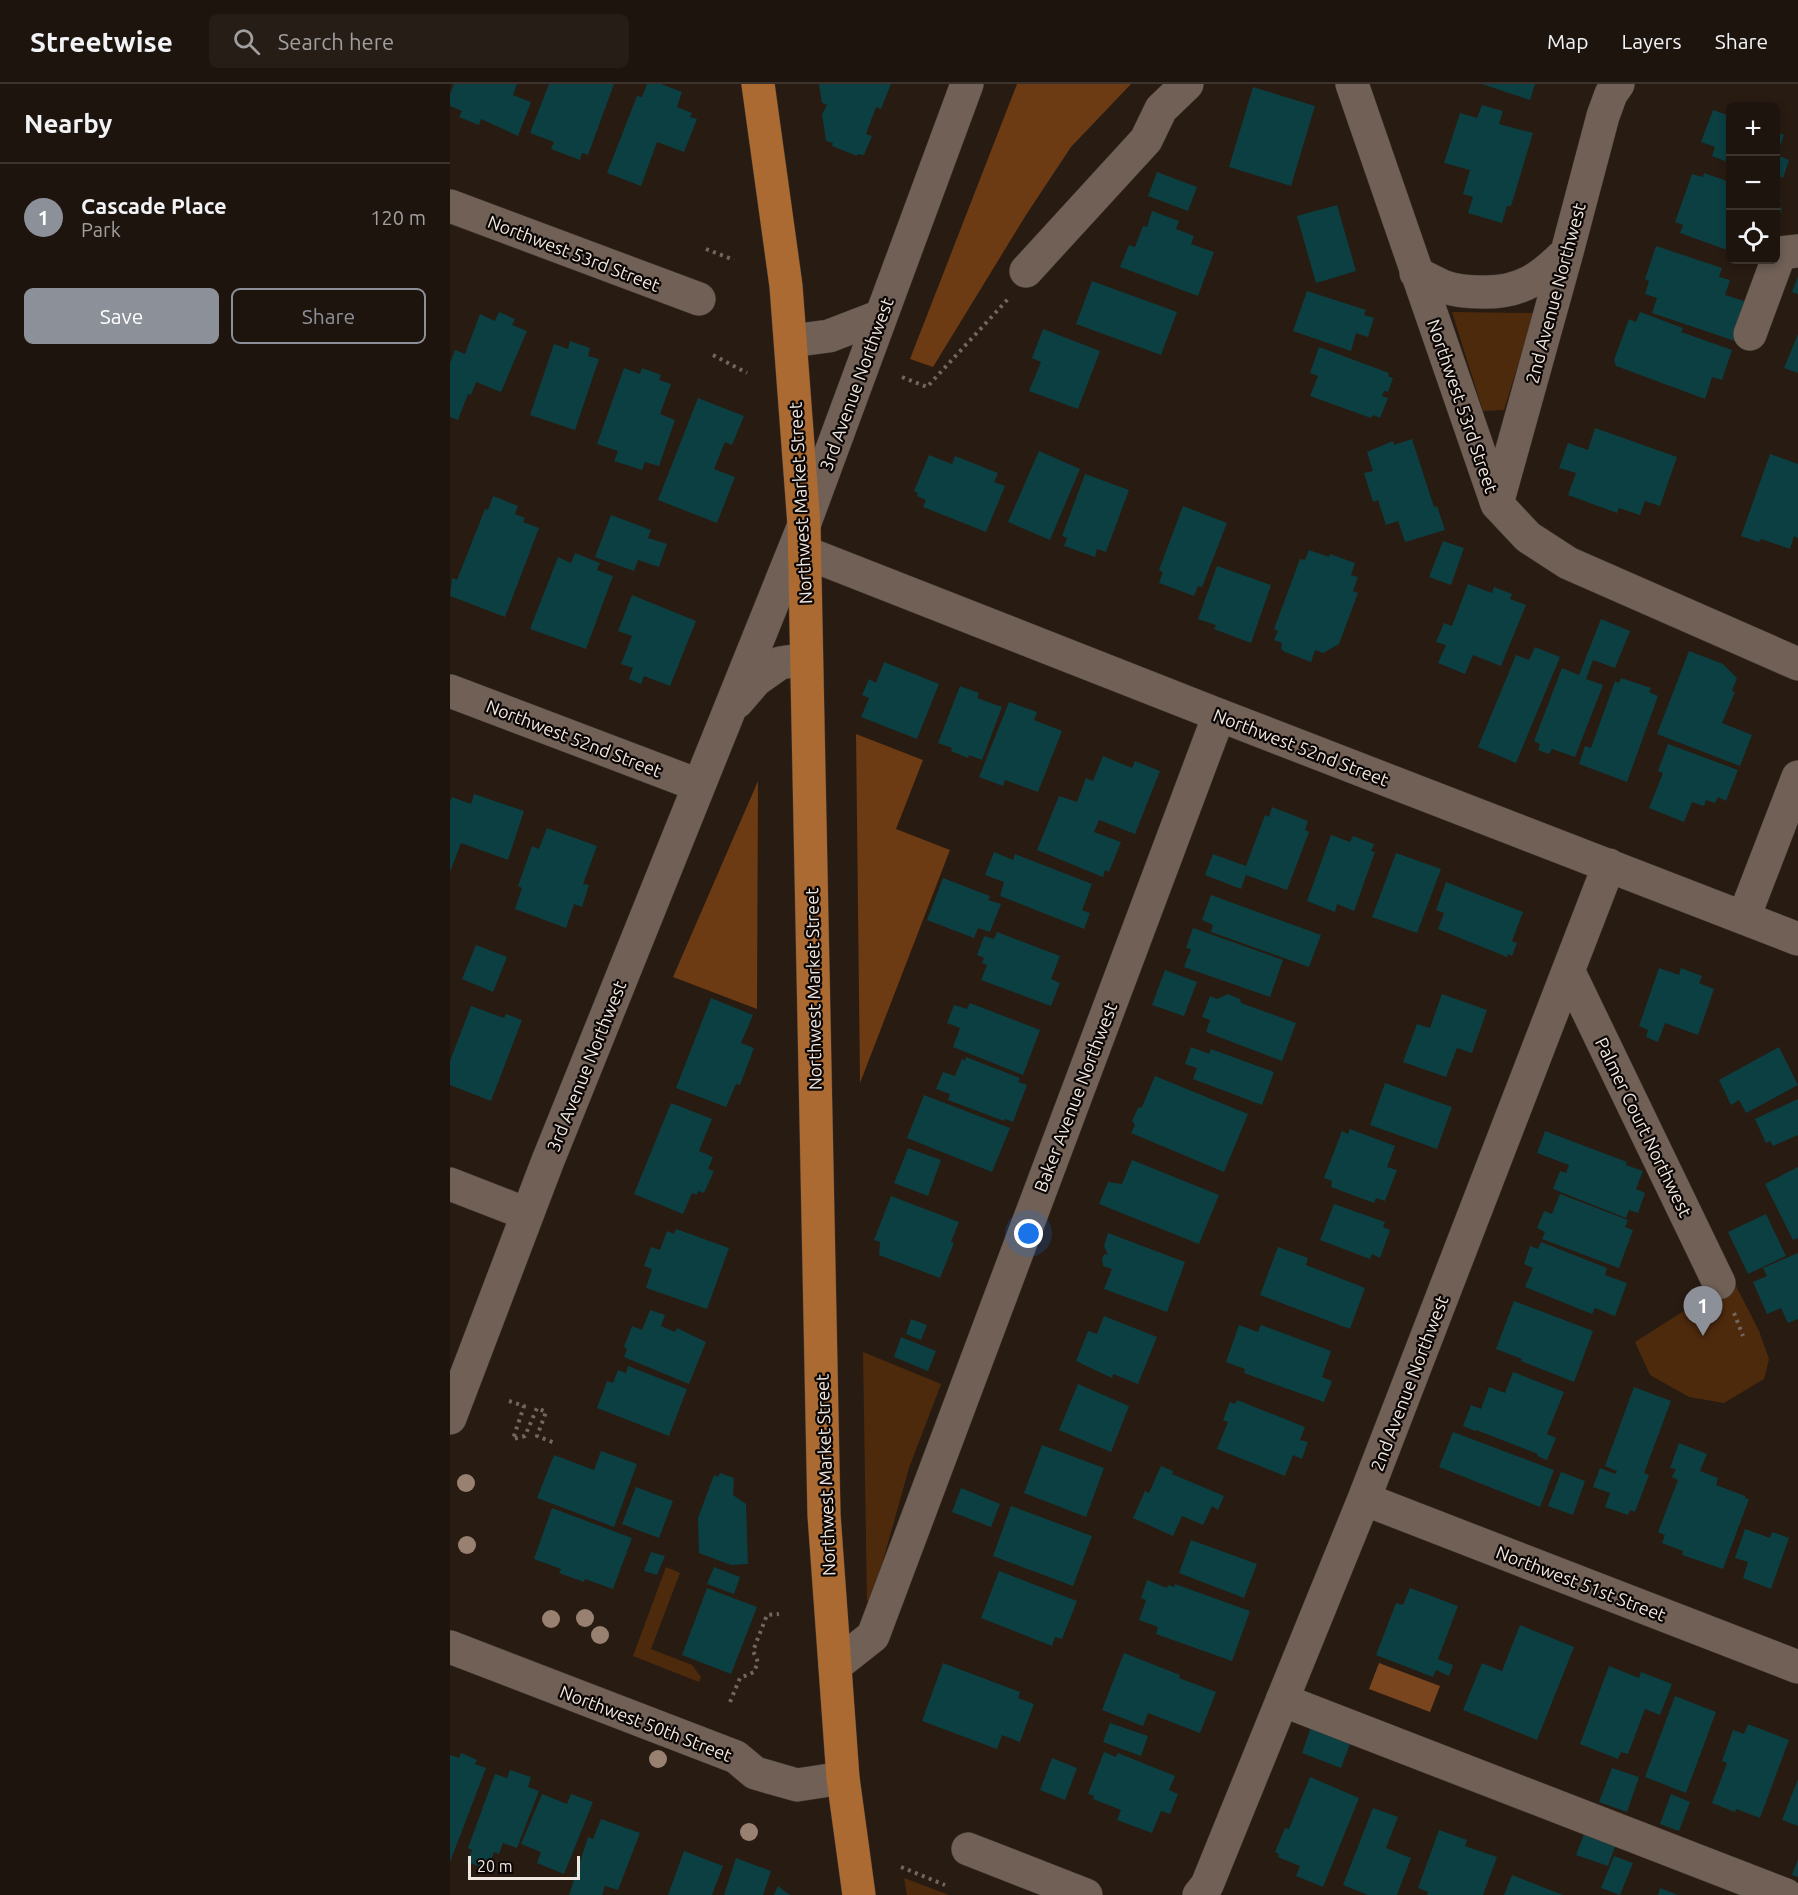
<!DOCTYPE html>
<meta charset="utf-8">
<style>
:root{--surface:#1e140e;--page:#261d17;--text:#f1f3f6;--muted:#a19e9e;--line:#3c332e;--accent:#8c9099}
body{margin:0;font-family:Ubuntu,sans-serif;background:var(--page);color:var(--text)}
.controls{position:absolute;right:18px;top:18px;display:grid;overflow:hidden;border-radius:9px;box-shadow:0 3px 9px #0003}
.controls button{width:54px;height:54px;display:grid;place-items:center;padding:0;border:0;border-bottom:2px solid var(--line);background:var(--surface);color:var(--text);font:30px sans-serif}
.scale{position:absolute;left:18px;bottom:15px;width:112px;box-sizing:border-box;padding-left:6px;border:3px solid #f0e7e1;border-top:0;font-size:16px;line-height:21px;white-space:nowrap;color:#f0e7e1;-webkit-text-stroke:4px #0c0704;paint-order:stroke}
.you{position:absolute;left:579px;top:1150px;width:21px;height:21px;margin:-15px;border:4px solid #fff;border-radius:50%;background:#1a73e8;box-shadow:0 0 0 9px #1a73e833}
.badge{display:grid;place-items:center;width:39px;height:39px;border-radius:50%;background:var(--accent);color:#fff;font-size:20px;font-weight:700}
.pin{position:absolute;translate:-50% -50px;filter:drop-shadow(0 2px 3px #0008)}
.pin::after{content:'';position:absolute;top:32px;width:21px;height:18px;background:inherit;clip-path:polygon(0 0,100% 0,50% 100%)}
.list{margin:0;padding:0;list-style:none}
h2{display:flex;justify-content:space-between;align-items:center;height:78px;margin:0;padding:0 24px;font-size:26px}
h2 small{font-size:20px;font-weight:400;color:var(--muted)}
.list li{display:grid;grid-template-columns:39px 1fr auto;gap:18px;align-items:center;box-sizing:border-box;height:108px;padding:0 24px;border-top:2px solid var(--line)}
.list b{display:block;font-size:22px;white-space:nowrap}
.list p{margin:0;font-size:20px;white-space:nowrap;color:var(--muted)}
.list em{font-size:20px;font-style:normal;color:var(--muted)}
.actions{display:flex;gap:12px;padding:18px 24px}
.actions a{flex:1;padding:14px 0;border:2px solid var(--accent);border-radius:9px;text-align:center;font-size:21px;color:var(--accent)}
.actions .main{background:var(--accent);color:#fff}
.icon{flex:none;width:33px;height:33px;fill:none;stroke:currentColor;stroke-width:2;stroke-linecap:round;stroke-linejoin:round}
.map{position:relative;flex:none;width:1348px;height:1811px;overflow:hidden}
header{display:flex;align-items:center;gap:36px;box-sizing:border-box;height:84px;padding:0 30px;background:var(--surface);border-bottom:2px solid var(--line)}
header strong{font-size:28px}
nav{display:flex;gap:33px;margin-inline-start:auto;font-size:21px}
.search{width:420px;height:54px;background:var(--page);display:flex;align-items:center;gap:15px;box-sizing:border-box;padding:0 21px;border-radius:9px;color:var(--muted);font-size:22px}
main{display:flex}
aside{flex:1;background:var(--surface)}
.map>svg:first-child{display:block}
.green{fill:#4e2a0d}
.forest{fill:#6c3a13}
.water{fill:#78451f}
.building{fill:#0b3f42}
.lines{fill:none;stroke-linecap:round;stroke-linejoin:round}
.minor-casing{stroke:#413832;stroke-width:34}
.major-casing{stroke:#413832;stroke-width:34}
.path{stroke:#72665e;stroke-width:4;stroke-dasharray:3 4.5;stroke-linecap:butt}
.minor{stroke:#706056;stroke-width:33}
.major{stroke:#aa6a31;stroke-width:33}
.tree{fill:#998171}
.labels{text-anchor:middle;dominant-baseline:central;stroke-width:4.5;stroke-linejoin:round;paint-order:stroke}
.street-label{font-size:18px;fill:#f0e7e1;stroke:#0c0704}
</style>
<header>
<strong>Streetwise</strong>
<div class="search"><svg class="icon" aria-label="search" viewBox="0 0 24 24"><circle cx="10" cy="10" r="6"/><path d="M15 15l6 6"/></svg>Search here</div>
<nav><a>Map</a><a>Layers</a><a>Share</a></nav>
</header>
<main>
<aside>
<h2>Nearby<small></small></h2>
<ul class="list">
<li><span class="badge">1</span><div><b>Cascade Place</b><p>Park</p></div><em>120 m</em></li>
</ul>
<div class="actions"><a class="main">Save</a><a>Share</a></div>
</aside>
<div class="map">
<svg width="1348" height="1811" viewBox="0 0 1348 1811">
<rect width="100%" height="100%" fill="#281b12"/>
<path class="green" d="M1002,228l82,1 -30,97 -21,1z
M1283,1196l26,51 10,28 -5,20 -40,24 -35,-6 -39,-22 -15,-33z
M413,1268l78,32 -32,84 -37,132 -5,1z
M216,1483l14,6 -29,76 41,16 9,12 -2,5 -66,-26z
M454,1794l45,17h-42z"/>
<path class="forest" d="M567,0h114l-60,63 -45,68 -93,152 -23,-8z
M406,650l67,26 -27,69 54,21 -90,233z
M308,697l-1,228 -84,-32z"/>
<path class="water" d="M929,1579l61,23 -10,26 -61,-23z"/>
<path class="building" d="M4,0h63l-4,11 18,7 -13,34 -37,-17 -2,6 -20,-8 3,-6 -12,-5v-12z
M99,0h65l-26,71 -6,-2 -2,7 -29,-11 3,-7 -24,-9z
M197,0h14l21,8 -5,15 15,6 -2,4 7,2 -13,33 -27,-10 -16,44 -34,-13 30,-77 5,1z
M369,0h72l-10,25 -5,-2 -10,27 6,2 -8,19 -7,-1v2l-25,-10 1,-3 -7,-2 -4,-27 5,-9 -5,-2z
M1032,0h53l-5,16z
M803,3l62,19 -24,80 -62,-19z
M1032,21l21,6 -4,13 34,9 -22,73h-4l-5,17 -34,-10 5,-16 -10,-3 7,-24 -26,-7 16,-50 17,5z
M1263,26l17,6v47l-18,-7 3,-9 -14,-5z
M1326,48l8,3 -7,20 12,5 -6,18 -7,-3z
M707,88l40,15 -9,24 -40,-15z
M1254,89l26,9v69l-50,-18 3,-8 -8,-3 17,-48 11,3z
M1326,114l5,2 -2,6 3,2 -6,17z
M887,121l19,66 -40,12 -19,-67z
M702,127l27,10 -3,8 18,7 -3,8 23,8 -16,44 -78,-29 9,-22 6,2 8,-21 4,1z
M1206,162l66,22 -3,9 11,3 -5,15 26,8 -13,39 -86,-29 5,-15 -12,-4 4,-13 -4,-2z
M1348,192v18l-6,-2z
M642,197l85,31 -16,43 -85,-31z
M857,207l59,19 -2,5 10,3 -6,19 -12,-4 -5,18 -58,-20z
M49,228l16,7 -3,6 15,6 -26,61 -25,-10 -5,13 -3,-1 -10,26 -8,-3v-54l5,-13 10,4 15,-40 15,7z
M1190,228l43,16 -2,4 51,18 -10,30 -10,-3 -7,22 -89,-33 -2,-6 15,-41 7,3z
M593,245l57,22 -22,58 -49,-18 12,-29 -9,-4z
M1348,250v39l-14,-5z
M120,257l20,7 -2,8 11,3 -24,71 -45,-15 24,-71 14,5z
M869,263l70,26 -1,3 5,2 -5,14 -4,-1 -2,5 6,2 -8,20 -7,-3 -2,3 -61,-22 8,-20 -8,-3z
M174,284l16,6 2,-6 19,7 -2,5 12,4 -11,30 15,6 -16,46 -14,-4 -3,8 -28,-9 4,-10 -21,-7z
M248,314l46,18 -12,29 -7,-3 -11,27 21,8 -18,46 -59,-23z
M1145,344l82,29 -17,49 -15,-5 -5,14 -21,-7 -2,5 -49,-18 8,-22 -17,-5 9,-25 20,7z
M962,355l22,68 3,-1 8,24 -40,12 -7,-21 -12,4 -8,-25 -5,2 -9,-29 9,-2 -6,-19 26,-11 1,4z
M589,367l41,18 -30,71 -42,-18z
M1320,370l28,10v74l-4,-2 -4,13 -29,-10 -2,3 -18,-6z
M479,371l23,9 3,-8 43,17 -4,9 11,4 -19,46 -63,-25 3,-7 -9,-4 1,-3 -4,-2z
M635,390l44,16 -23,62 -9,-3 -2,8 -31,-11 3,-8 -5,-2z
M43,412l25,10 -3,8 10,4 -2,4 16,6 -34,89 -55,-21 2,-18 5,2 28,-71 3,1z
M733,422l44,17 -25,64 -4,-1 -4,10 -35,-13 4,-11 -4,-2z
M161,431l40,15 -3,8 19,6 -8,23 -21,-7 -4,11 -39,-14z
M993,457l21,7 -13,37 -22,-8z
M859,466l20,7 1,-3 25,9 -4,12 7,2 -5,14 5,2 -19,51 -16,9 -8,-3 -4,12 -26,-10 -4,-3 1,-6 -8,-3 4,-9 -4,-2 26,-70 5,1z
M125,469l25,10 -3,7 16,6 -27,73 -56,-20 28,-72 13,6z
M767,482l54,19 -20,58 -37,-14 2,-4 -18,-6z
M1018,500l24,9 2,-6 18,7 -2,5 16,6 -25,61 -28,-11 -8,19 -27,-11 8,-18 -10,-3 8,-19 8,3z
M182,511l64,26 -26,65 -26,-10 -3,8 -12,-5 4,-11 -12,-4 11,-28 -14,-5z
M1151,535l29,12 -15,37 -22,-8 -7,19 17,6 -28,72 -23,-8 -3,5 -11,-4 2,-6 -6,-3 28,-73 17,7z
M1085,563l25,10 -44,106 -38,-16 38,-92 13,5z
M1239,567l34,13 14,14 -5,13 3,1 -13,31 30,12 -12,31 -83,-32z
M434,578l55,22 -22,55 -56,-22 8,-19 -7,-3 7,-16 7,4z
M1171,594l30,10 -2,4 9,4 -31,86 -48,-18 6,-18 6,2 24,-67 4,2z
M510,602l19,7 -2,5 25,9 -20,53 -13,-5 -1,3 -17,-7 1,-3 -14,-5z
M559,618l28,10 -3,8 28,11 -24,61 -33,-12 -2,6 -24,-9z
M1218,660l70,26 -12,31 -8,-4 -3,6 -9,-3 -2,6 -12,-4 -8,20 -35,-14 14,-35 -5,-2z
M653,672l29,12 3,-7 25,10 -25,63 -36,-14 -5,12 27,10 -12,30 -4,-2 -2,7 -66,-27 22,-54 18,6 9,-24 7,3z
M24,710l50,17 -16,49 -47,-17 -11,29v-70l2,-5 19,7z
M822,723l36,14 -3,9 4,2 -22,58 -41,-15 -5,14 -36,-14 8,-21 33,12 19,-51 4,2z
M97,744l50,18 -14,38 6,1 -7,22 -8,-3 -8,24 -51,-19 7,-21 -4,-2 14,-40 7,3z
M881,751l19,7 3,-6 21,8 -3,7 4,1 -21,59 -17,-7 -2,8 -28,-11z
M544,768l19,8 2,-6 77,30 -10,26 8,3 -6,16 -84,-33 4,-14 -19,-7z
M946,769l45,16 -24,64 -45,-16z
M493,794l47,18 -2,4 13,4 -11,28 -12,-4 -4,10 -47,-18z
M996,798l77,30 -11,29 5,2 -5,13 -4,-2 -1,3 -69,-28 6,-16 -8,-3z
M761,811l110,40 -12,32 -98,-35 2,-7 -11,-5z
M743,844l90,32 -13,37 -86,-30 7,-18 -5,-1z
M547,848l63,24 -9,23 9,4 -9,23 -70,-26 6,-15 -5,-2 2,-5 -7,-3 7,-19 10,3z
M26,861l31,12 -14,35 -31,-13z
M1209,884l20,7 2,-7 21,8 -3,7 15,6 -16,46 -33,-12 -7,19 -12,-5 2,-7 -9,-4z
M715,886l32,12 -13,34 -32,-11z
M778,910l12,5 1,4 55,20 -14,38 -76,-29 4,-12 -8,-3 8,-21 7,3z
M992,910l45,16 -15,43 -15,-5 -11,29 -43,-15 14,-38 13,4z
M261,914l42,17 -12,28 13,5 -14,37 -4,-1 -10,23 -50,-19z
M520,919l70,27 -17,45 -70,-28 7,-19 -13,-5 7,-18 13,4z
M21,922l33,12 2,-4 16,6 -31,81 -41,-16v-24z
M741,963l18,7 2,-5 63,23 -12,33 -69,-26 4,-11 -12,-4z
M1329,963l19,38 -52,28 -7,-13 -8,5 -12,-25z
M516,973l54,21 -2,4 9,3 -14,37 -8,-3 -1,2 -56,-21 2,-6 -14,-5 7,-17 12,4 7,-17 3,2z
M705,992l93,38 -24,58 -93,-39 4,-8 -3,-4 6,-13 4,-1z
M935,999l67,24 -15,42 -67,-24z
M474,1011l86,33 -18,44 -85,-34z
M1348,1015v36l-25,11 -3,-5 -4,2 -11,-24z
M221,1019l41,16 -13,32 14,6 -5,12 6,2 -10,22 -6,-2 -1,4 -5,-2 -9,21 -49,-20z
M900,1045l45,17 -8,21 10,3 -12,31 -9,-3 -2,5 -43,-16 1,-6 -8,-3 18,-47 6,3z
M1095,1047l82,31 -1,3 17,6 -7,18 9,4 -7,20 -9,-3 -3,8 -73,-29 7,-18 6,2 3,-8 -32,-12z
M458,1064l33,12 -13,36 -34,-13z
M682,1076l87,35 -20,49 -100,-40 9,-22 14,2z
M1348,1083v71l-5,2 -28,-56z
M1110,1110l68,26 -3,7 8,3 -14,38 -77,-29 3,-7 -8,-4 7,-17 8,3z
M441,1112l68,26 -8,20 3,1 -14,35 -61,-23 1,-13 -6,-2z
M884,1120l51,18 -2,5 7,3 -10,28 -8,-4 -2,5 -50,-19z
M1316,1130l20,42 -38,18 -20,-42z
M226,1145l53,19 -22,61 -61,-21 6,-19 -8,-3 7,-19 9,3 7,-19 7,3z
M658,1149l77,29 -18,50 -63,-23 8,-20 -9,-3 -1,-7 2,-5 4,1 -4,-9z
M1091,1158l66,26 -2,7 22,8 -12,33 -20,-8 -3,6 -67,-27 8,-19 -9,-4 6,-18 8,3z
M828,1163l30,11 -2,7 59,23 -15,41 -90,-34z
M1348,1169v66l-10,4 -7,-15 -14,6 -14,-32 14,-6 -4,-8z
M1064,1217l79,30 -19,51 -53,-21 1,-2 -26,-10z
M200,1226l15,5 -4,11 14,6 2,-4 29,14 -17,42 -65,-27 3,-8 -3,-2 8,-21 10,4z
M654,1232l53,21 -19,47 -25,-10 -1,4 -36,-17 12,-30 9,3z
M461,1235l16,6 -6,15 -15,-6z
M789,1241l19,7 3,-7 70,26 -9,26 10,4 -8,21 -80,-29 1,-4 -19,-7z
M451,1253l35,14 -8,20 -34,-14z
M178,1282l59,23 -18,47 -72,-28 10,-27 6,2 5,-13 8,3z
M1063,1288l51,20 -17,42 9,4 -9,22 -10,-4 1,-2 -62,-24 -1,1 -12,-5 8,-21 10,4 8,-22 16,6z
M628,1300l51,22 -18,46 -52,-22z
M1184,1303l37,14 -27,72 5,2 -14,37 -5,-2 -2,5 -23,-8 5,-14 -17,-6 7,-19 15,6 2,-3 -12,-5z
M787,1316l68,27 -5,13 8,2 -6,17 -9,-4 -8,21 -68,-27 11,-27 -5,-2 7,-18 5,2z
M1003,1348l101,38 -14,37 -101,-40z
M1229,1359l28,11 -7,17 18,7 -2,7 29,11v2l4,1 -26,70 -41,-14 1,-4 -21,-8 3,-8 -7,-3 20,-52 -6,-3 4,-8 -6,-1z
M592,1361l62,23 -18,49 -62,-24z
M151,1367l36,13 -23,63 -77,-29 17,-43 40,15z
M711,1382l12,5 -1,3 52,22 -6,14 -6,-4 -9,19 -21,-9 -9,20 -40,-18 12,-27 4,2z
M1111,1388l24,9 -12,34 -25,-9z
M270,1389l14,5 -1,17 13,9 2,60 -17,1 -32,-12 -1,-35 16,-43 4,2z
M186,1403l37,14 -14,37 -37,-14z
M511,1404l39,16 -9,23 -39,-15z
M561,1422l81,30 -19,50 -80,-30z
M102,1424l80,30 -19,51 -28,-10 -1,3 -25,-9 2,-4 -27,-10z
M1295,1445l25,9 2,-6 17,6 -18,51 -28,-11 5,-16 -13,-4z
M741,1456l66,24 -13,34 -65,-25z
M201,1468l14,4 -8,19 -13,-4z
M264,1483l26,10 -6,17 -27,-10z
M549,1487l78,30 -15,38 -7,-2 -3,9 -71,-28z
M697,1496l20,8 1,-3 6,2 1,-3 75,27 -18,50 -76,-27 2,-7 -19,-7 7,-20 -5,-2z
M257,1504l50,19 -26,67 -49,-19z
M960,1504l48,18 -20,53 15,6 -4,11 -13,-6 -3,7 -57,-22 20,-52 7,2z
M1070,1541l54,22 -37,93 -74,-30 19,-47 20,8z
M674,1569l56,22 -1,3 37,14 -16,41 -52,-20 -5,13 -41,-16z
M493,1579l77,29 -2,6 16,6 -14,38 -18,-7 -5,14 -75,-28z
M1159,1582l30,12 2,-6 31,12 -12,31 -15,-6 -17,45 -7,-2 -3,7 -38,-15z
M1225,1612l41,16 -30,81 -41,-16z
M660,1639l38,13 -7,20 -38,-14z
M1298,1640l41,16 -29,78 -24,-9 -1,3 -23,-9 15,-40 -5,-2 11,-31 11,4z
M861,1643l40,14 -10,27 -39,-15z
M654,1668l12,5 2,-4 57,23 -6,14 9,4 -8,20 -9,-3 -9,22 -35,-13 4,-10 -28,-11 1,-3 -6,-2z
M11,1669l16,7 -2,4 11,4 -36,94v-107l9,3z
M602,1674l25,10 -12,32 -25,-10z
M1162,1684l27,9 -12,35 -28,-10z
M60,1686l21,7 -3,10 11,4 -22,57 -14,-5 -4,11 -5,-2 -6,17 -21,-7 5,-12 -4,-2 27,-74 12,4z
M860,1693l49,21 -36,89 -27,-11 4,-10 -22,-9 1,-3 -4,-2 10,-24 4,1z
M1348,1695v47l-16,-6z
M92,1710l25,10 4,-10 22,8 -29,72 -27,-11 4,-11 -20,-8z
M1221,1710l19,8 -11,29 -19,-7z
M923,1724l25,9 -12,31 25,10 -14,37h-29l-25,-10z
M151,1735l39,14 -22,57 -13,-4 -3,9h-33l19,-58 5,2z
M989,1746l28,10 -2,6 32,11 -14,38h-56l1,-3 -10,-4z
M1134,1750l32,10 -8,22 -32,-11z
M234,1767l39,15 -11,29h-44z
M1164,1772l19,7 -13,32 -19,-7z
M286,1774l35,13 -8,24h-39z
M1348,1775v18l-6,-2z
M1062,1791l51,20h-59z
M328,1802l9,7 4,2h-17z
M1210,1804l18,7h-20z"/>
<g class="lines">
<g class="minor-casing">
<path id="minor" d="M902,0l145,420 31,33 40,26 230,101
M0,122l249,93
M576,187l120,-131 15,-31 26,-25
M966,189c9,4 19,10 29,14 11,4 26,5 37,5 39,1 59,-14 85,-40
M1300,250l30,-81 18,-2
M341,257l38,-5 52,-20
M1047,420l70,-252 36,-136 8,-22 7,-10
M354,468l415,163 579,224
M0,607l248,94
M287,618l19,-22 24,-17 26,-4
M1294,833l54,-140
M1119,888l150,311
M0,1100l77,30
M0,1334l97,-255 257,-638 163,-441
M914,1415l434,168
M0,1563l286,110 19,16 42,12 46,-7
M385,1582l38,-30 346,-921
M832,1616l504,195
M518,1765l118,46
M749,1811l8,-10 157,-386 245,-634"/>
</g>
<g class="major-casing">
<path id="major" d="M308,0l28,202 18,239 20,990 19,263 16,117"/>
</g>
<path class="path" d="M256,165l28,11
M263,271l34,18
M452,293l25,10 81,-88
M1284,1229l9,23
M59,1317l15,5 -11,33 12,-3 12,-28 9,4 -9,24 18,7
M280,1618l10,-24 14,-6 4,-10 -5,-11 14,-36 12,-1
M451,1783l44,18"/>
<use href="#minor" class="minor"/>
<use href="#major" class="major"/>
</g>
<g class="tree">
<circle cx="16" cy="1399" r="9"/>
<circle cx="17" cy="1461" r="9"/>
<circle cx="135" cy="1534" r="9"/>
<circle cx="101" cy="1535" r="9"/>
<circle cx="150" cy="1551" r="9"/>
<circle cx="208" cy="1675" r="9"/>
<circle cx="299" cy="1748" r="9"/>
</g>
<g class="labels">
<g class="street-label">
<text transform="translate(124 169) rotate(21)">Northwest 53rd Street</text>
<text transform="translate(1105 209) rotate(-75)">2nd Avenue Northwest</text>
<text transform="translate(406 300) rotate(-70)">3rd Avenue Northwest</text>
<text transform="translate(1013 322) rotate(71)">Northwest 53rd Street</text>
<text transform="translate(350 419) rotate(-93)">Northwest Market Street</text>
<text transform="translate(124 654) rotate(21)">Northwest 52nd Street</text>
<text transform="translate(851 663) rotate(21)">Northwest 52nd Street</text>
<text transform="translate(363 905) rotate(-91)">Northwest Market Street</text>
<text transform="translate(136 982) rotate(-68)">3rd Avenue Northwest</text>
<text transform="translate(625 1013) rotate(-69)">Baker Avenue Northwest</text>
<text transform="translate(1194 1043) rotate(64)">Palmer Court Northwest</text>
<text transform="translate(959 1299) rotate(-69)">2nd Avenue Northwest</text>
<text transform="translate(375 1391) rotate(-92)">Northwest Market Street</text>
<text transform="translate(1131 1499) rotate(21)">Northwest 51st Street</text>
<text transform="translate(196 1639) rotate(21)">Northwest 50th Street</text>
</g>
</g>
</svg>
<div class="controls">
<button>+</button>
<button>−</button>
<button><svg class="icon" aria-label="locate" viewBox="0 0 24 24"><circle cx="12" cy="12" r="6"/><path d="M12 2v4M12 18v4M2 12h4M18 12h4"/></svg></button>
</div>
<div class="scale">20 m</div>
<div class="you"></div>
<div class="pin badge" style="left:1253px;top:1252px">1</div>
</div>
</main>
